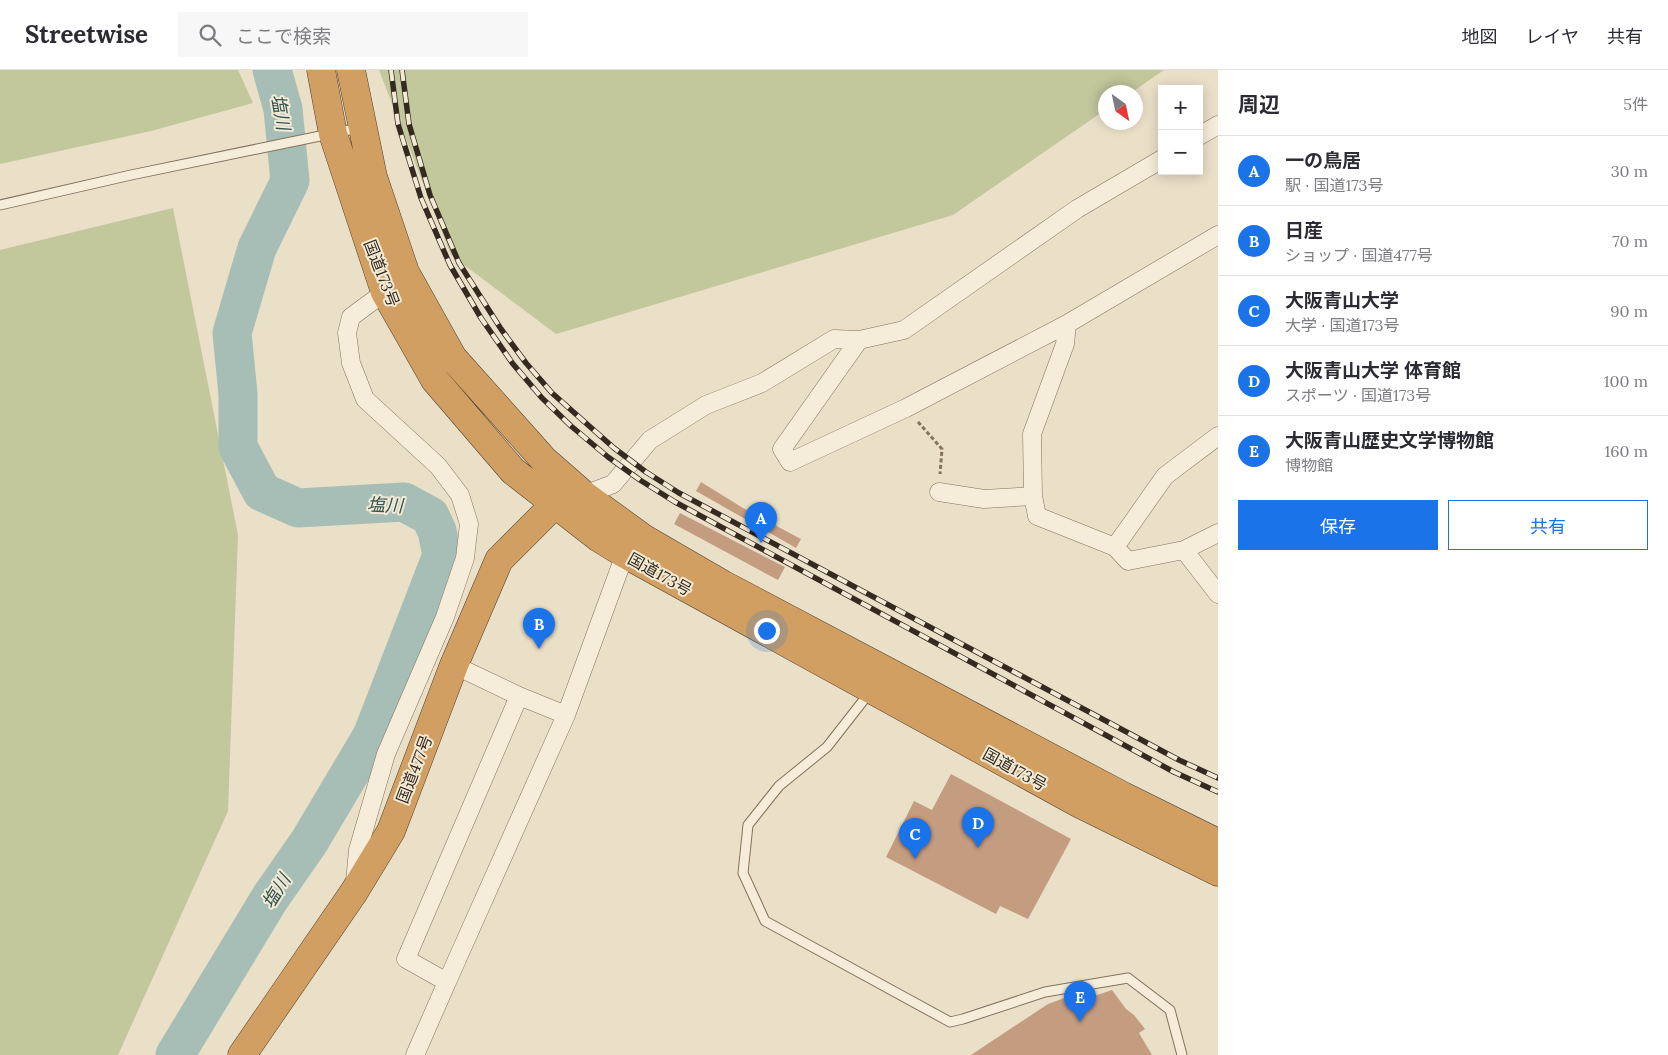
<!DOCTYPE html>
<html lang="ja">
<meta charset="utf-8">
<style>
:root{--surface:#fff;--page:#f7f7f7;--text:#2b2b33;--muted:#7c7c81;--line:#e1e1e2;--accent:#1a73e8}
body{margin:0;font-family:Lora,"Noto Sans JP",serif;background:var(--page);color:var(--text)}
.controls{position:absolute;right:15px;top:15px;display:grid;overflow:hidden;border-radius:0px;box-shadow:0 2px 12px #0003}
.controls button{width:45px;height:45px;display:grid;place-items:center;padding:0;border:0;border-bottom:1px solid var(--line);background:var(--surface);color:var(--text);font:25px sans-serif}
.compass{position:absolute;left:1098px;top:15px;width:45px;height:45px;border-radius:50%;background:var(--surface);box-shadow:0 2px 12px #0003;rotate:147deg}
.you{position:absolute;left:766px;top:560px;width:18px;height:18px;margin:-12px;border:4px solid #fff;border-radius:50%;background:#1a73e8;box-shadow:0 0 0 8px #1a73e833}
.badge{display:grid;place-items:center;width:32px;height:32px;border-radius:50%;background:var(--accent);color:#fff;font-size:16px;font-weight:700}
.pin{position:absolute;translate:-50% -41px;filter:drop-shadow(0 1px 2px #0008)}
.pin::after{content:'';position:absolute;top:26px;width:18px;height:15px;background:inherit;clip-path:polygon(0 0,100% 0,50% 100%)}
.list{margin:0;padding:0;list-style:none}
h2{display:flex;justify-content:space-between;align-items:center;height:65px;margin:0;padding:0 20px;font-size:21px}
h2 small{font-size:16px;font-weight:400;color:var(--muted)}
.list li{display:grid;grid-template-columns:32px 1fr auto;gap:15px;align-items:center;box-sizing:border-box;height:70px;padding:0 20px;border-top:1px solid var(--line)}
.list b{display:block;font-size:19px;white-space:nowrap}
.list p{margin:0;font-size:16px;white-space:nowrap;color:var(--muted)}
.list em{font-size:16px;font-style:normal;color:var(--muted)}
.actions{display:flex;gap:10px;padding:15px 20px}
.actions a{flex:1;padding:11px 0;border:1px solid var(--accent);border-radius:0px;text-align:center;font-size:18px;color:var(--accent)}
.actions .main{background:var(--accent);color:#fff}
.icon{flex:none;width:28px;height:28px;fill:none;stroke:currentColor;stroke-width:2;stroke-linecap:round;stroke-linejoin:round}
.map{position:relative;flex:none;width:1218px;height:985px;overflow:hidden}
header{display:flex;align-items:center;gap:30px;box-sizing:border-box;height:70px;padding:0 25px;background:var(--surface);border-bottom:1px solid var(--line)}
header strong{font-size:24px}
nav{display:flex;gap:28px;margin-inline-start:auto;font-size:18px}
.search{width:350px;height:45px;background:var(--page);display:flex;align-items:center;gap:12px;box-sizing:border-box;padding:0 18px;border-radius:0px;color:var(--muted);font-size:19px}
main{display:flex}
aside{flex:1;background:var(--surface)}
.map>svg:first-child{display:block}
.green{fill:#c2c79c}
.lines{fill:none;stroke-linecap:round;stroke-linejoin:round}
.river{stroke:#a7beb7;stroke-width:39}
.building{fill:#c49c80}
.lane-casing{stroke:#83725e;stroke-width:11}
.street-casing{stroke:#83725e;stroke-width:19}
.highway-casing{stroke:#524032;stroke-width:29}
.path{stroke:#83725e;stroke-width:3;stroke-dasharray:4 2.5;stroke-linecap:butt}
.lane{stroke:#f5edd9;stroke-width:9}
.street{stroke:#f5edd9;stroke-width:18}
.highway{stroke:#d09f61;stroke-width:28}
.rail-casing{stroke:#352a20;stroke-width:5.5}
.rail{stroke:#f2ead5;stroke-width:4;stroke-dasharray:11;stroke-linecap:butt}
.labels{text-anchor:middle;dominant-baseline:central;stroke-width:4;stroke-linejoin:round;paint-order:stroke}
.street-label{font-size:16px;fill:#352a20;stroke:#f2ead5}
.water-label{font-size:18px;font-style:italic;fill:#315351;stroke:#f2ead5}
</style>
<header>
<strong>Streetwise</strong>
<div class="search"><svg class="icon" aria-label="search" viewBox="0 0 24 24"><circle cx="10" cy="10" r="6"/><path d="M15 15l6 6"/></svg>ここで検索</div>
<nav><a>地図</a><a>レイヤ</a><a>共有</a></nav>
</header>
<main>
<div class="map">
<svg width="1218" height="985" viewBox="0 0 1218 985">
<rect width="100%" height="100%" fill="#eadfc7"/>
<path class="green" d="M0,0h238l15,33 -102,28 -151,33z
M379,0h785l-32,22h-26l-1,18 -152,105 -397,119 -105,-79z
M173,138l65,327 -10,276 -110,244h-118v-805z"/>
<g class="lines">
<path class="river" d="M175,985l95,-157 39,-56 63,-106 70,-181 -5,-24 -7,-15 -26,-14 -106,6 -36,-16 -24,-45v-53l-6,-61 25,-85 33,-67 -7,-72 -11,-39"/>
</g>
<path class="building" d="M701,412l42,26 58,31 -5,9 -100,-57z
M680,443l105,54 -7,13 -104,-56z
M951,704l120,65 -43,80 -28,-13 -4,8 -110,-57 28,-56 18,9z
M1112,920l14,19 8,6 11,14 -6,4 13,22h-181l77,-51 22,-8 4,7z"/>
<g class="lines">
<g class="lane-casing">
<path id="lane" d="M0,135l131,-30 228,-47
M870,622l-43,55 -48,39 -31,39 -5,48 22,48 185,101 13,-3 82,-27 83,-14 42,32 12,45"/>
</g>
<g class="street-casing">
<path id="street" d="M1199,66l19,-11
M859,270l-77,109 8,13 116,-54 161,-84 151,-89
M939,422l45,7 49,-3 4,20 78,31 13,14 56,-11 34,44
M584,425l29,-11 37,-44 56,-35 56,-22 72,-44 25,1 45,-10 173,-121 85,-50
M1033,426l-1,-62 33,-90 2,-20
M1115,477l50,-71 53,-40
M1184,480l34,-17
M454,595l65,31
M566,645l-47,-19 -113,263 41,23 119,-267 59,-161
M355,812l3,-32 28,-96 59,-137 20,-59 4,-34 -9,-29 -22,-29 -73,-67 -14,-36 -4,-30 4,-16 34,-25
M415,985l32,-73"/>
</g>
<g class="highway-casing">
<path id="highway" d="M321,0l12,64 52,158 50,88 78,91 86,67 26,16 455,250 138,68
M351,0l22,107 32,95 48,86 91,102 40,35 59,43 81,47 399,211 95,47
M242,985l112,-163 37,-61 63,-166 45,-105 56,-56 18,-5"/>
</g>
<path class="path" d="M918,352l24,27 -2,25"/>
<use href="#lane" class="lane"/>
<use href="#street" class="street"/>
<use href="#highway" class="highway"/>
<g class="rail-casing">
<path id="rail" d="M391,0l7,54 23,74 29,67 31,53 32,46 29,34 29,28 37,31 32,23 35,22 499,270 44,20
M402,0l7,54 21,71 29,68 42,66 25,34 26,30 62,55 32,24 33,21 500,267 39,18"/>
</g>
<use href="#rail" class="rail"/>
</g>
<g class="labels">
<g class="street-label">
<text transform="translate(382 203) rotate(69)">国道173号</text>
<text transform="translate(660 504) rotate(29)">国道173号</text>
<text transform="translate(414 699) rotate(-69)">国道477号</text>
<text transform="translate(1015 699) rotate(29)">国道173号</text>
</g>
<g class="water-label">
<text transform="translate(281 42) rotate(80)">塩川</text>
<text transform="translate(385 435) rotate(2)">塩川</text>
<text transform="translate(276 821) rotate(-58)">塩川</text>
</g>
</g>
</svg>
<div class="controls">
<button>+</button>
<button>−</button>
</div>
<svg class="compass" viewBox="-18 -18 36 36"><path d="M0-13l5 13h-10z" fill="#e53935"/><path d="M0 13l5-13h-10z" fill="#7c7c81"/></svg>
<div class="you"></div>
<div class="pin badge" style="left:761px;top:473px">A</div>
<div class="pin badge" style="left:539px;top:579px">B</div>
<div class="pin badge" style="left:915px;top:789px">C</div>
<div class="pin badge" style="left:978px;top:778px">D</div>
<div class="pin badge" style="left:1080px;top:952px">E</div>
</div>
<aside>
<h2>周辺<small>5件</small></h2>
<ul class="list">
<li><span class="badge">A</span><div><b>一の鳥居</b><p>駅 · 国道173号</p></div><em>30 m</em></li>
<li><span class="badge">B</span><div><b>日産</b><p>ショップ · 国道477号</p></div><em>70 m</em></li>
<li><span class="badge">C</span><div><b>大阪青山大学</b><p>大学 · 国道173号</p></div><em>90 m</em></li>
<li><span class="badge">D</span><div><b>大阪青山大学 体育館</b><p>スポーツ · 国道173号</p></div><em>100 m</em></li>
<li><span class="badge">E</span><div><b>大阪青山歴史文学博物館</b><p>博物館</p></div><em>160 m</em></li>
</ul>
<div class="actions"><a class="main">保存</a><a>共有</a></div>
</aside>
</main>
